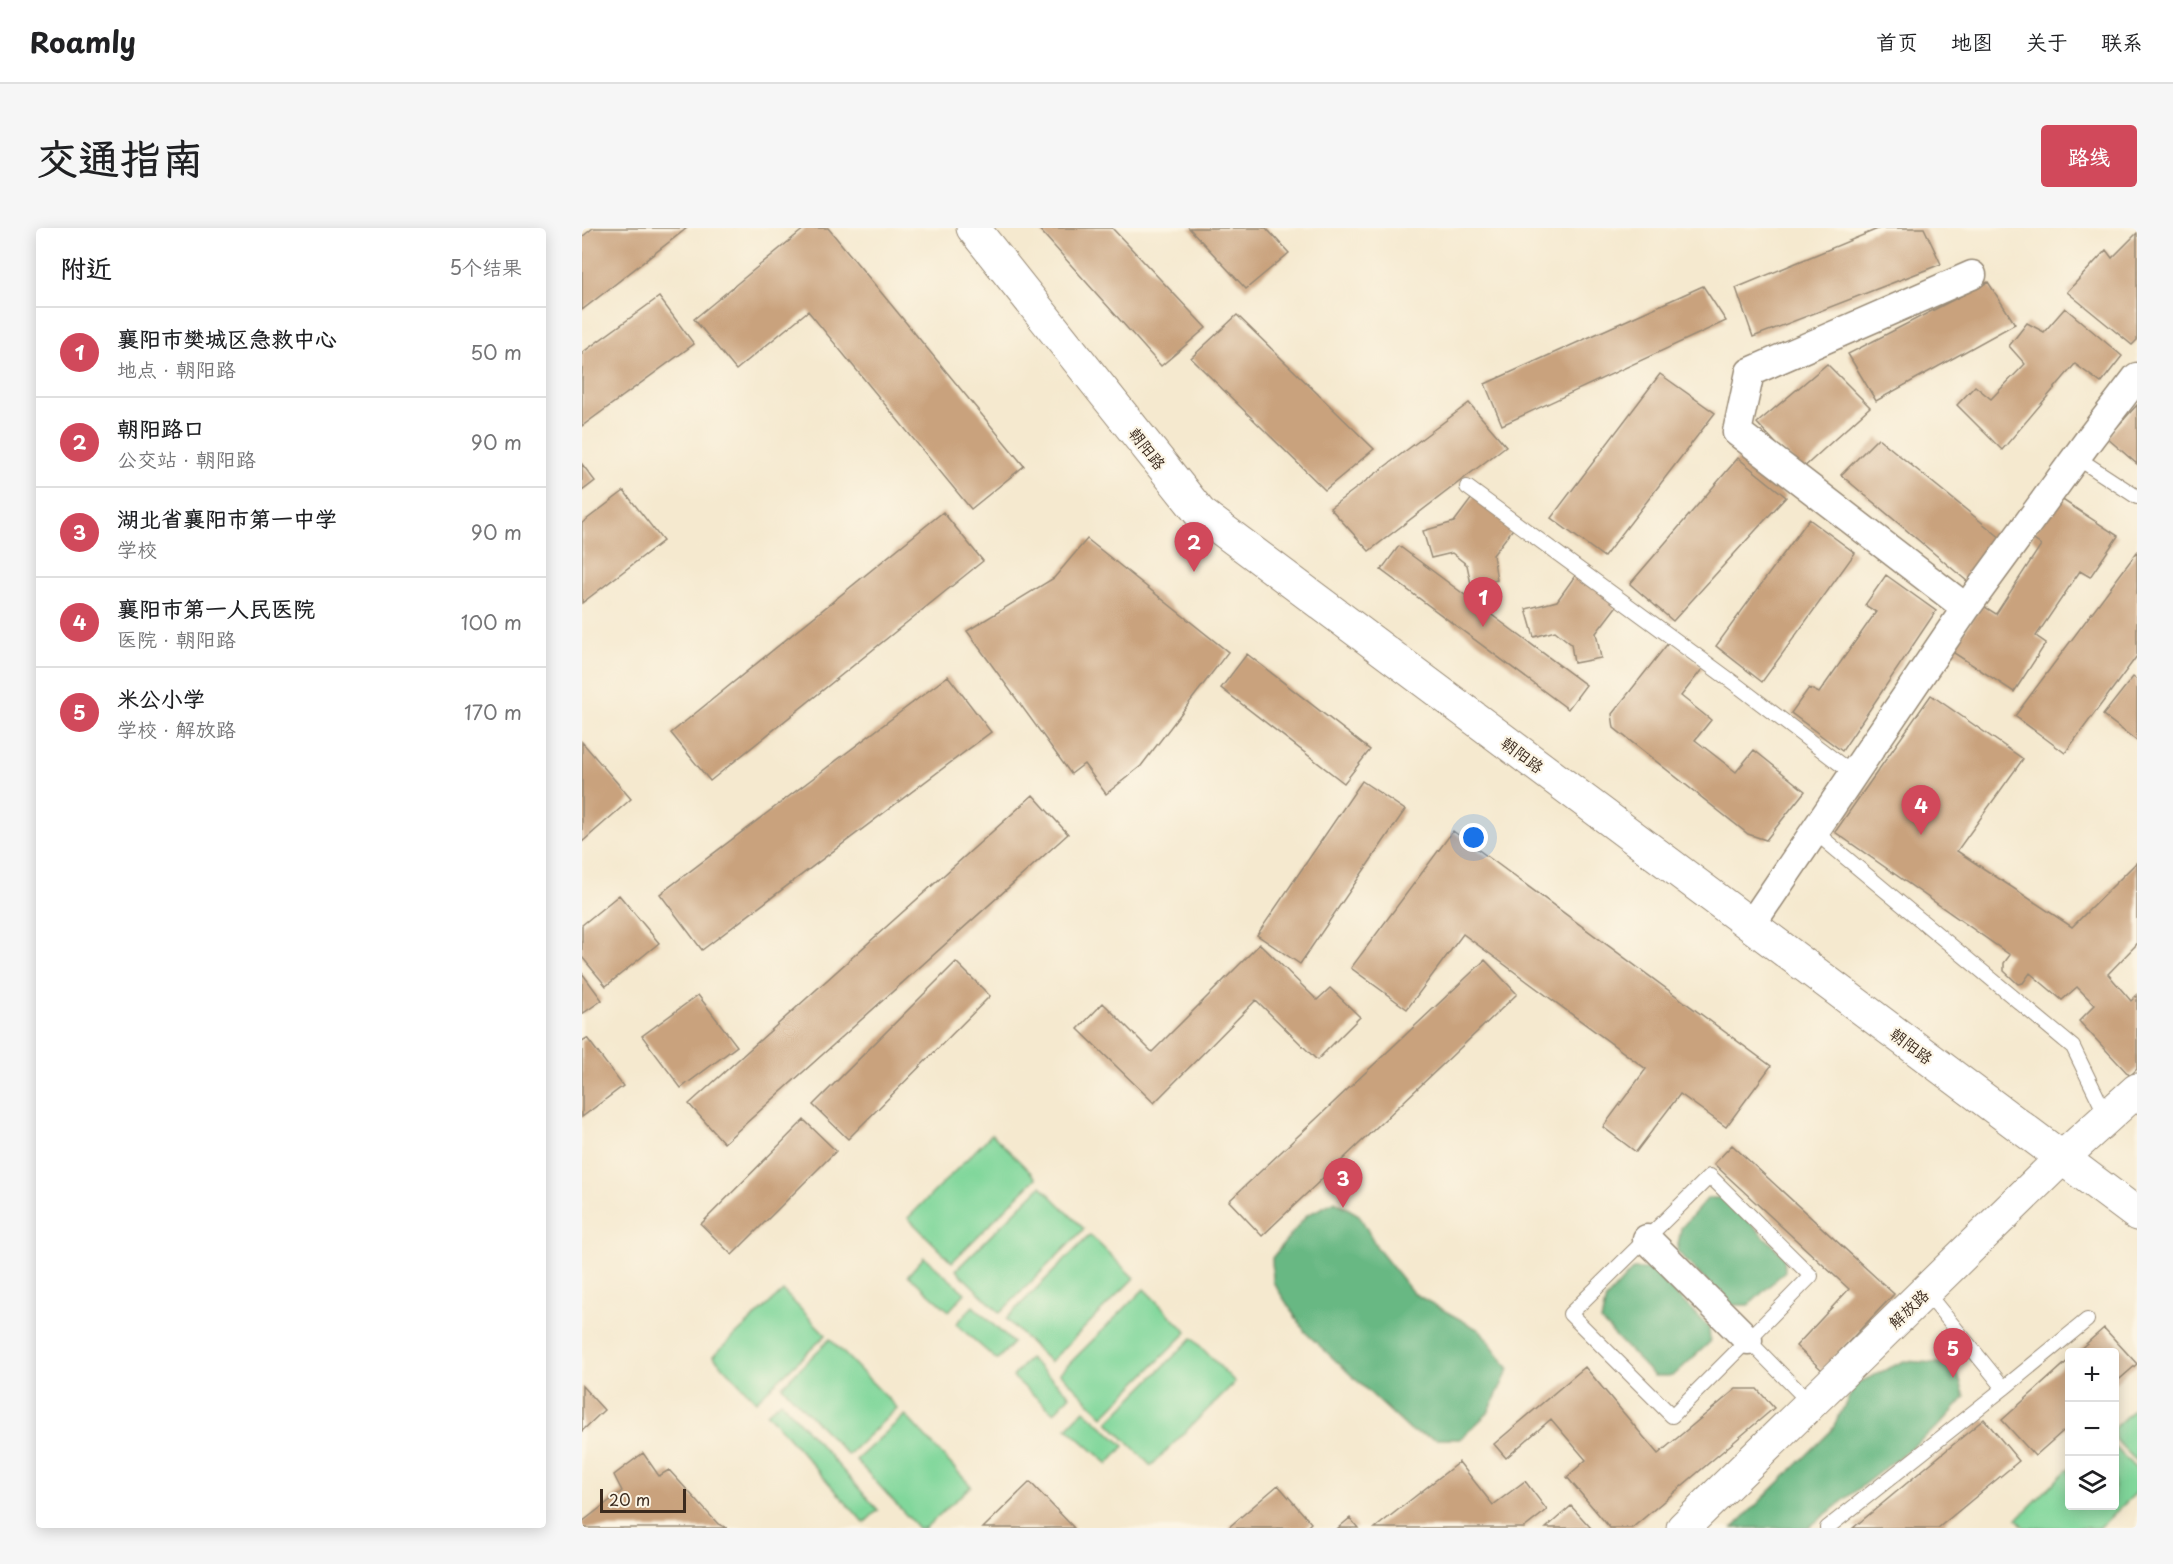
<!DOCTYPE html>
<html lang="zh">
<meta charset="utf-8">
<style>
:root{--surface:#fff;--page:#f6f6f6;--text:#202124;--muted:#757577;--line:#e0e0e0;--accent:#d1495b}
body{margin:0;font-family:"Playpen Sans","LXGW WenKai TC",sans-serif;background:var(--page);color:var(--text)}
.controls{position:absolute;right:18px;bottom:18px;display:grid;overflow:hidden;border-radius:6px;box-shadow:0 3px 15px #0003}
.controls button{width:54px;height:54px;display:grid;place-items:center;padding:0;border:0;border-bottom:2px solid var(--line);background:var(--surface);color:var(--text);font:30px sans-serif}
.scale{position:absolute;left:18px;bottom:15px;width:86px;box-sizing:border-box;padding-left:6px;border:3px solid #3b2a1e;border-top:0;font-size:16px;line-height:21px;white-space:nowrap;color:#3b2a1e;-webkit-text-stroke:4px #fcf5e5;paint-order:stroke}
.you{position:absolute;left:892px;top:610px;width:21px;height:21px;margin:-15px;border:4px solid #fff;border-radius:50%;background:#1a73e8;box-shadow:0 0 0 9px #1a73e833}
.badge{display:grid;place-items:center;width:39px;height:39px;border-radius:50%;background:var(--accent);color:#fff;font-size:20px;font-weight:700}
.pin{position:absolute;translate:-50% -50px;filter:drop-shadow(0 2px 3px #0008)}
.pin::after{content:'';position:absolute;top:32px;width:21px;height:18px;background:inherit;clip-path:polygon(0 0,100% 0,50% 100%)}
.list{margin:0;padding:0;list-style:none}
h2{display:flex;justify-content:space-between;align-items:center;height:78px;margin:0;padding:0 24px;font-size:26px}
h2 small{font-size:20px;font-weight:400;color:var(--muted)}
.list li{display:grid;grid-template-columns:39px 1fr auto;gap:18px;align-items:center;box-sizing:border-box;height:90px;padding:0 24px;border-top:2px solid var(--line)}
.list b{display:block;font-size:22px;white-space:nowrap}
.list p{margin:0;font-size:20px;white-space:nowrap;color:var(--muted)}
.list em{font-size:20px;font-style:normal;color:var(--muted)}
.icon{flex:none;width:33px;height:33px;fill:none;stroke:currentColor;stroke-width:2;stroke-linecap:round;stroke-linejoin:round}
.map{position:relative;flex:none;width:1555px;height:1300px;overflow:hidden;border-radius:6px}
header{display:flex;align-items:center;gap:36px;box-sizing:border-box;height:84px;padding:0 30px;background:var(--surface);border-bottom:2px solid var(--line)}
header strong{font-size:28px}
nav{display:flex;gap:33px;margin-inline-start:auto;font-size:21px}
.intro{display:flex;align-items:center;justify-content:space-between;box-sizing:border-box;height:144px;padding:0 36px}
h1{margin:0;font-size:42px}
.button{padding:15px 27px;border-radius:6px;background:var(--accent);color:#fff;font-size:21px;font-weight:700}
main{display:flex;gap:36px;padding:0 36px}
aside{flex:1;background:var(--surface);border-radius:6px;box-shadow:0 3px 15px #0003}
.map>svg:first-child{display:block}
.green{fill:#81d79b;stroke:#5e805c;stroke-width:1.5}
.forest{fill:#68b883;stroke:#527150;stroke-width:1.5}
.building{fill:#c9a27d}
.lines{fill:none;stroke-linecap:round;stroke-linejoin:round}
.lane-casing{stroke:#988a76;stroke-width:16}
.street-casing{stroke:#988a76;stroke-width:31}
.secondary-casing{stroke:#988a76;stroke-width:35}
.lane{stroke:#fff;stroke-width:14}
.street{stroke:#fff;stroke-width:28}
.secondary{stroke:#fff;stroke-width:33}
.labels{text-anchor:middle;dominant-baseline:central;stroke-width:4.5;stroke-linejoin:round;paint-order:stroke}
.street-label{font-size:16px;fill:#3b2a1e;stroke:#fcf5e5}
</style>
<header>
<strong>Roamly</strong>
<nav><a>首页</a><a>地图</a><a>关于</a><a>联系</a></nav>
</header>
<div class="intro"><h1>交通指南</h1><a class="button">路线</a></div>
<main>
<aside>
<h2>附近<small>5个结果</small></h2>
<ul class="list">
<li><span class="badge">1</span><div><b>襄阳市樊城区急救中心</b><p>地点 · 朝阳路</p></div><em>50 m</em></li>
<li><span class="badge">2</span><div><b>朝阳路口</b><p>公交站 · 朝阳路</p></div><em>90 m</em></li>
<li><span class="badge">3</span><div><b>湖北省襄阳市第一中学</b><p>学校</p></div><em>90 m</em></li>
<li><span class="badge">4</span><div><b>襄阳市第一人民医院</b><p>医院 · 朝阳路</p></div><em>100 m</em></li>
<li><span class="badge">5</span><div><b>米公小学</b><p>学校 · 解放路</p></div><em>170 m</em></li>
</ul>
</aside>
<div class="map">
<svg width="1555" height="1300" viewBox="0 0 1555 1300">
<rect width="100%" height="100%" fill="#fcf5e5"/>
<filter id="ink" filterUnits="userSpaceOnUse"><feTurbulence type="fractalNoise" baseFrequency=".0167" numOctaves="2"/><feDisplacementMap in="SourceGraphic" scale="12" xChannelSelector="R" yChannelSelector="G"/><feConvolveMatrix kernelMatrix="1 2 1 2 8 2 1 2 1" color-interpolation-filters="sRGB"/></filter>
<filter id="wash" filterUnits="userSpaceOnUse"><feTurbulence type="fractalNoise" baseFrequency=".008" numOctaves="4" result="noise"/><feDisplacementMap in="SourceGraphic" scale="24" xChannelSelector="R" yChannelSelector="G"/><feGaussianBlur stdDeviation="1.35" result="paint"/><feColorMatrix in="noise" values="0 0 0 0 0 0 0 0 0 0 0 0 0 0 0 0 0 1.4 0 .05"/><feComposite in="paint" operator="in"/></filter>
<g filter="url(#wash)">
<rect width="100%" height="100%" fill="#f5e9cf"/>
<path class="green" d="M410,906l44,44 -84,84 -44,-44z
M459,958l43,43 -84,84 -44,-43z
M508,1007l44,43 -84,84 -44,-43z
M342,1029l41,36 -16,18 -41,-36z
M562,1061l43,43 -84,84 -43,-43z
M201,1063l43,44 -70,66 -43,-45z
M391,1078l40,37 -16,17 -41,-36z
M610,1110l43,44 -84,84 -43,-44z
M248,1111l67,69 -49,47 -66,-69z
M447,1130l41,37 -16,18 -41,-36z
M199,1173l97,109 -14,13 -97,-110z
M1555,1178v56l-22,-23 -1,-11z
M502,1182l40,36 -16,18 -41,-36z
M323,1187l66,71 -46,42h-7l-62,-68z
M1533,1219l22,23v22l-38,36h-74l-8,-9 52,-51 1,38h44z"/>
<path class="forest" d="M1126,970h17l59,58 1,15 -36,34h-20l-52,-54 4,-23z
M753,973l24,14 19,34 35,44 68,38 28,38 -21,44 -28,26h-23l-26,-8 -106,-99 -32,-50 -1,-24 35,-43z
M1051,1041h17l59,58 1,15 -37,34h-19l-53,-55 5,-22z
M1322,1133l46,3 6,5 9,28 -25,28 -132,103h-75l98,-97 25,-47z"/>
<g id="blocks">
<path class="building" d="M11,0h94l-105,82v-73z
M223,0h23l196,238 -53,43 -163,-198 -72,59 -42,-51z
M456,0h74l94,100 -45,38z
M607,0h77l23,25 -43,36z
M1298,0h44l17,36 -188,73 -17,-49z
M1555,5v107l-5,5 -65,-53 39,-42 6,8z
M1406,54l27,42 -139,77 -28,-47z
M1121,58l23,35 -224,104 -17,-41z
M77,69l35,47 -112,82v-73z
M1483,80l57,48 -21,27 -26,-19 -73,86 -45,-45 18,-19 16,13 34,-35 -16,-18 18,-23 17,9z
M655,87l137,134 -49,41 -134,-132z
M1245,136l43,43 -69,63 -44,-47z
M1078,146l55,39 -111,144 -53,-39z
M887,175l37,43 -137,105 -39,-43z
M1555,177v59l-30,-26z
M1296,210l124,101 -34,43 -127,-107z
M1156,230l48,39 -113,124 -43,-37z
M0,236l13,17 -13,10z
M42,263l39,50 -81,62v-80z
M893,266l41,31 -23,30 4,25 -26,4 -4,-19 -15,-12 -21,5 -8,-27 31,-9z
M1476,269l60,39 -28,41 -10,-6 -44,65 10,7 -32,49 -63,-41 31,-46 14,9 45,-69 -10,-7z
M361,284l40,49 -273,220 -39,-48z
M1227,291l46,34 -93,129 -46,-36z
M505,311l141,113 -87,114 -35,28 -22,-30 -13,10 -104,-143 87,-53z
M817,318l187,139 -18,24 -187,-139z
M1555,324v104l-72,97 -50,-37z
M995,345l42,30 -23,30 5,25 -27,5 -3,-19 -16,-13 -21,6 -8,-28 31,-8z
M1304,347l50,36 -94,140 -51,-38 18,-25 10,5 57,-81 -11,-7z
M1087,414l34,26 -22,28 30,24 -16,20 41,32 18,-22 51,41 -39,49 -18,-6 -134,-106 -2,-14z
M665,426l123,96 -26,33 -123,-95z
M366,448l43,56 -289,218 -42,-56z
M1551,449l4,3v61l-34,-26z
M1349,467l92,64 -66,92 115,76 65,-65v82l-29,30 23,27 6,-6v74l-7,7 -51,-55 16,-16 -18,-18 -15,13 -32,-27 -7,10 -5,1 -14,-13v-8l6,-8 -175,-123z
M0,514l49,57 -49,43z
M780,553l43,29 -105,154 -43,-29z
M451,567l35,39 -344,309 -35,-39z
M871,603l318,235 -45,61 -46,-33 -44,58 -33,-25 43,-58 -183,-135 -56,75 -56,-41z
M37,667l40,48 -53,43 -24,-29v-32z
M678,716l57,56 13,-12 30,29 -43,43 -61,-60 -102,103 -76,-74 25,-26 49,49z
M903,732l32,34 -255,242 -33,-35z
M374,734l34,34 -142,143 -35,-34z
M0,745l20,27 -20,14z
M116,767l39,51 -56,42 -39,-52z
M5,810l36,48 -41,31v-76z
M222,892l32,31 -104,104 -31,-31z
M1150,917l162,149 -72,76 -26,-24 53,-57 -135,-125z
M1522,1100l33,36 -23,20v-32h-37z
M1488,1131v66l-35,31 -33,-36z
M1003,1139l73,87 78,-65h21l17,19 -142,120h-22l-43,-51 19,-17 -35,-41 -45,39 -12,-14z
M0,1158l22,24 -22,21z
M1402,1191l35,42 -81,67h-85z
M61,1225l16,23 10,-6 49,54 9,4h-145v-6l40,-31 -8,-16z
M877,1234l34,43 32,-24 22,29 -23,18h-149z
M448,1254l44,46h-91z
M696,1257l33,38 -5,5h-78z
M989,1278l20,22h-45z
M768,1290l8,10h-20z"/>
</g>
</g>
<g filter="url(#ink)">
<use href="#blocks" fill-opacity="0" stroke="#988a76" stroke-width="1.5"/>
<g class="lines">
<g class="lane-casing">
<path id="lane" d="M1494,229l61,40
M885,259l267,196 119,91
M1233,604l258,215 34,70
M1343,1063l79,97 83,-68
M1166,1112l-76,76 -102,-102 140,-138 101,100 -63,64 62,63
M1245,1300l177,-140"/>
</g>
<g class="street-casing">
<path id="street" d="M1384,380l125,-171 46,-60
M1169,697l215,-317 -229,-176 13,-60 222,-97
M1065,1011l101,101"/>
</g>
<g class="secondary-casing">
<path id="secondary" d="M391,0l227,285 937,701
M1101,1300l380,-371 74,-67"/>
</g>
<use href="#lane" class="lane"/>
<use href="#street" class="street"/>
<use href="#secondary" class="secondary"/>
</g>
</g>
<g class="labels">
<g class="street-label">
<text transform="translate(566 220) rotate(52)">朝阳路</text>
<text transform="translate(941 526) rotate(37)">朝阳路</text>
<text transform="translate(1330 817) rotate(37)">朝阳路</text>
<text transform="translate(1326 1080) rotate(-44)">解放路</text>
</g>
</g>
</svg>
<div class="controls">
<button>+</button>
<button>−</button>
<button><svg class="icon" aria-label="layers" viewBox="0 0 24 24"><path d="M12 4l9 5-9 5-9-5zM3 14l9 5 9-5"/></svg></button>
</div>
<div class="scale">20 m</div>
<div class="you"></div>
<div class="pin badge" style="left:901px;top:399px">1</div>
<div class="pin badge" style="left:612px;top:344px">2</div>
<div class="pin badge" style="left:761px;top:980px">3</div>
<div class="pin badge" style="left:1339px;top:607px">4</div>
<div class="pin badge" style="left:1371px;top:1150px">5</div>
</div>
</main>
